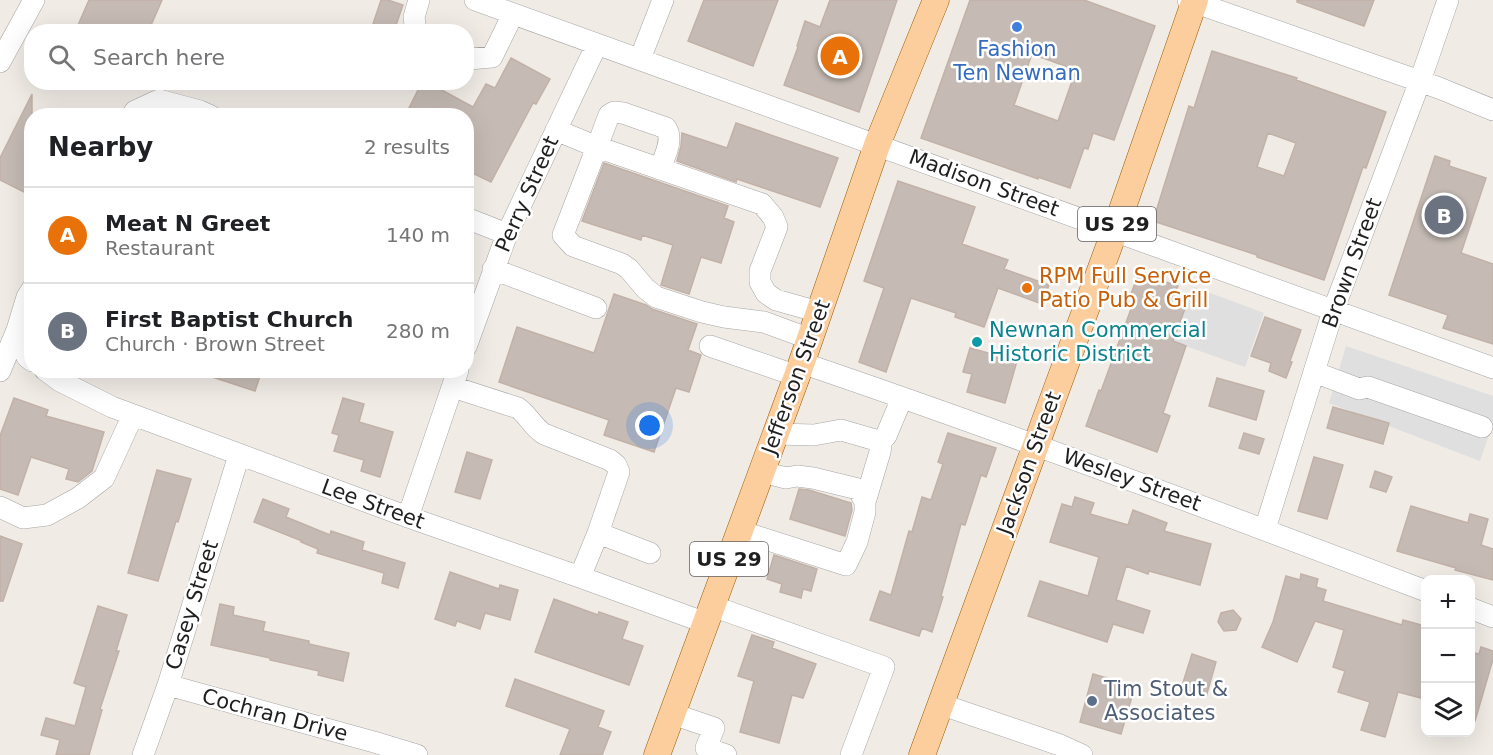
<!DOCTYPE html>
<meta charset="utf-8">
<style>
:root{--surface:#fff;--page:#f2f2f2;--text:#202124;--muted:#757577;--line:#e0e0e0;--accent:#ce000d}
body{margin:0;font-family:"DejaVu Sans",sans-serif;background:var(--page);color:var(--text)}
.controls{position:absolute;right:18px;bottom:18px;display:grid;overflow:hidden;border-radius:12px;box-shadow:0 6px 24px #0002}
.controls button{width:54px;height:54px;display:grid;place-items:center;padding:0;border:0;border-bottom:2px solid var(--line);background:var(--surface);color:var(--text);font:30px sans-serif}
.you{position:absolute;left:650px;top:426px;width:21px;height:21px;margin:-15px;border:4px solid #fff;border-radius:50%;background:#1a73e8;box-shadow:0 0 0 9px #1a73e833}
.badge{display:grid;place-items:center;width:39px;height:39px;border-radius:50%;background:var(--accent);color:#fff;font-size:20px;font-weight:700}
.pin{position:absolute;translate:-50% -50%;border:3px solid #fff;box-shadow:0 2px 6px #0006}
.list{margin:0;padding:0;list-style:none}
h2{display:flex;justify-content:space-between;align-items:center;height:78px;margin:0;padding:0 24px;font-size:26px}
h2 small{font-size:20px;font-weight:400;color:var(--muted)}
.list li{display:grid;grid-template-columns:39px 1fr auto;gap:18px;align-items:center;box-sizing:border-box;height:96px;padding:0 24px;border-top:2px solid var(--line)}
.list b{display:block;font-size:22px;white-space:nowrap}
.list p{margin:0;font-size:20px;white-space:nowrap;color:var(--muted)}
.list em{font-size:20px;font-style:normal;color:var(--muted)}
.icon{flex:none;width:33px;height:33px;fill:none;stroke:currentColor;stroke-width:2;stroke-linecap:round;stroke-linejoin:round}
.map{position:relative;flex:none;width:1493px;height:755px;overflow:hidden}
.search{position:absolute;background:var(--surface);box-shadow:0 6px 24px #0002;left:24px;top:24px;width:450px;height:66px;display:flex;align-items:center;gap:15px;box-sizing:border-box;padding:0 21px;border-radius:24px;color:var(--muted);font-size:22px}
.panel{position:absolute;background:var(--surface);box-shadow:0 6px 24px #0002;left:24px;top:108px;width:450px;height:270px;border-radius:24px}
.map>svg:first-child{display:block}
.parking{fill:#dfdfdf}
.building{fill:#c5bbb4;stroke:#c2b1a7;stroke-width:1.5;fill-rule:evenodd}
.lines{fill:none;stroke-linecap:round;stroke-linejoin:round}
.minor-casing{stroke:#a6a6a6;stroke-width:22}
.major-casing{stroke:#9a5d00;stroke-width:27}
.minor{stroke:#fff;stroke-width:21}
.major{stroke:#fccd9d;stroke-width:26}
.shop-dot{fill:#3f7fe0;stroke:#fff;stroke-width:2}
.food-dot{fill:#e8710a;stroke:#fff;stroke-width:2}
.culture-dot{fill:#0f9aa8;stroke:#fff;stroke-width:2}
.service-dot{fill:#5c6f8a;stroke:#fff;stroke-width:2}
.labels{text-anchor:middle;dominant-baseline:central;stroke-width:5;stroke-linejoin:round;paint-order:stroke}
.shield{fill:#fff;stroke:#626262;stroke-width:1.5}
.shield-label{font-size:20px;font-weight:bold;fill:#1f1f1f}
.shop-label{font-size:21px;fill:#366cbe;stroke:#fff}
.street-label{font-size:21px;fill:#1f1f1f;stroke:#fff}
.food-label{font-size:21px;fill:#c56008;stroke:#fff;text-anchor:start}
.culture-label{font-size:21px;fill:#0d838f;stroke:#fff;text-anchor:start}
.service-label{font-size:21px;fill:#4e5e75;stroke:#fff;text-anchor:start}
</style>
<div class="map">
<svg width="1493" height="755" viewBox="0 0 1493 755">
<rect width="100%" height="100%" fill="#f0ebe5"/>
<path class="parking" d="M1194,287l70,26 -19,54 -71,-25z
M1346,346l147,50v27l-13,38 -151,-58z"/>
<path class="building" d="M89,0h73l-14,32h-73z
M381,0h7l15,5 -9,26 -21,-7z
M704,0h74l-25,66 -65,-25z
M830,0h67l-38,112 -75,-27 14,-38 -1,-1 8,-25 15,6z
M970,0h114l71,26 -41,114 -21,-7 -5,16 -4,-1 -14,40 -32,-11v2l-117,-41zM1032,54l44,16 -18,51 -44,-16z
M1297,0h77l-10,26 -67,-24z
M1212,51l85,27 -1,2 90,32 -20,56 -3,-1 -39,113 -67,-23v-2l-104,-34 36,-115 5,2zM1268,133l28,10 -12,33 -27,-9z
M511,58l39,21 -14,25 -3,-1 -42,79 -25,-12v-54h-61l17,-34h5l46,25 13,-23 9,4z
M32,94v102l-32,-16v-22z
M736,123l102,35 -18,49 -83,-28 -1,3 -59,-21 4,-15 1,-13 45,15z
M1435,156l15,5 -1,5 37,12 -25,75 32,11v80l-50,-16 5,-13 -59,-20z
M604,163l124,43 -4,12 10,4 -13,41 -20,-6 -12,37 -28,-9 12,-40 -31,-10 -1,5 -59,-19z
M898,181l77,26 -13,37 46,16 -4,9 45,16 -7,19 -44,-16 -14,39 -29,-10 1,-4 -45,-15 -25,74 -27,-10 25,-74 -20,-7z
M1139,273l39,13 -6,18 13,5 -12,32 13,5 -23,67 7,3 -13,36 -71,-26 13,-36 2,1 34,-93 -5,-2z
M614,294l32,11 6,4 45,15 -9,26 13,5 -12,37 -13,-4 -22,64 -50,-17 5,-15 -110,-38 18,-55 77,26z
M1265,317l36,13 -11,31 2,1 -6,16 -17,-7 2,-8 -20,-7z
M970,348l47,13 -12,42 -38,-11 5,-18 -9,-2z
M204,370h58l-7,21 -52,-17z
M1217,378l47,13 -8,29 -47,-14z
M14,398l34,12 -2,6 58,16 -12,39 -14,11 -12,-3 3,-10 -38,-12 -13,38 -18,-6v-53z
M343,398l21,6 -5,18 34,10 -13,45 -19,-6 3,-11 -30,-9 5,-16 -7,-2z
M1333,407l56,16 -6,21 -56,-16z
M948,433l48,15 -10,29 -5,-2 -16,50 -4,-1 -20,72 2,1 -11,35 -10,-4 -3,8 -49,-16 10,-29 11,4 18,-64 3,1 10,-35 9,3 12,-36 -5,-2z
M1244,433l20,6 -5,15 -20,-6z
M467,452l25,8 -12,39 -25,-7z
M1314,457l29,8 -16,54 -29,-8z
M157,470l34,9 -13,43 -2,-1 -18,60 -30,-8z
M1375,471l17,6 -6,15 -16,-5z
M799,489l10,1 42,13 1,7 -7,26 -55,-17z
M1075,497l19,6 -4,11 38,11 5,-15 34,13 -3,8 47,13 -11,41 -51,-14 -1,3 -22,-8 -10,34 34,11 -7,22 -30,-9 -6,18 -79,-26 12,-35 48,15 11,-39 -49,-15 12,-38 10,3z
M263,499l26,10 -3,8 44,18 1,-4 33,11 -2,8 43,13 -7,25 -16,-5 2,-10 -67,-20 1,-4 -17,-7 1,-1 -48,-19z
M1411,506l57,17 2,-9 18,5 -7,26 12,4v31l-38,-10 1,-2 -59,-17z
M0,536l22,8 -19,57h-3z
M774,555l43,14 -6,22 -8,-2 -2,9 -21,-6 2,-8 -15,-5z
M450,572l49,17 1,-4 18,5 -8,30 -25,-7 -5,16 -23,-8 -2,5 -20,-7z
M1301,574l17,5 -2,8 10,3 -3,11 79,24 1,-5 22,6v56l-4,16 -23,-6 -13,45 -24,-7 9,-28 -32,-10 7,-21 -12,-4 11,-37 -29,-9 -18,41 -35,-15 11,-25 13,-46 14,4z
M554,599l44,16 1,-3 29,10 -6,17 21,7 -14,39 -94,-33z
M220,604l14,3 -1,8 32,7 -2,9 46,10v3l40,9 -6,28 -25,-6 1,-4 -49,-11v-2l-59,-13z
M98,606l29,9 -11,36h3l-19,58 2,1 -13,45h-33l4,-15 -19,-5 5,-17 29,8 11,-39 -12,-4z
M1233,610l8,9 -5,11 -12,1 -6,-9 3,-9z
M752,635l22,7 -2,6 44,16 -13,34 -11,-3 -13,48 -39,-11 14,-51 -16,-5z
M1481,647l12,4v8l-18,62h-5v-69l9,2z
M1192,654l24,8 -10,35 -25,-8z
M1093,674l42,12 -14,48 -41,-12z
M515,679l89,32 -6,16 13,5 -9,23h-42l10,-26 -64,-23z"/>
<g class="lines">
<g class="minor-casing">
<path id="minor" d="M475,0l1018,368
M1188,0l251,88 54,22
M416,32l-2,-15 5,-17
M466,57l3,2 23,-2 21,-43
M640,59l23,-59
M0,62l34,-62
M132,116l3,-5 24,-11 41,11 11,5
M556,130l41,17 12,-32 5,-3 9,1 43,15c8,12 -2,29 -6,41
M466,218l41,16
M493,269l103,39
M17,330l10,27 5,4
M810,339l-46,-17 -40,-5 -22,-5 -46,-15 -11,-9 -16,-19 -7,-5 -49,-18 -10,-11 34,-88 165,57 11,13 4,10 -17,44v11l6,11 10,7 43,12
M710,346l87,30
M466,347l41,-113 90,-190
M802,363c209,71 417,149 624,228
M45,370l15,11 52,26 296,110 172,60 126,46
M0,371l17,-41 10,-33 5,-8
M1314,372l45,17 9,-2 114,40
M453,387l65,21c10,7 15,19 26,26l66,26 6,5 3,7 -21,61 -18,44
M776,434l38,1 27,-5 38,11 3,-2
M762,472l24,6 11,-2 16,2 45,11 7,13
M0,507l23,11 24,-3 31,-17 26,-20 29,-63
M408,517l50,-147
M1265,529l68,-218 87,-230 28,-81
M740,531l106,34 11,-23 8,-30v-10l15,-50 2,-13 4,-3 16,-38
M598,533l52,20
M712,606l172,61 -33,88
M1470,608l23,9
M168,685l206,57 43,13
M940,704l120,41 22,10
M673,714l41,14 -8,20 20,7
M143,755l25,-70 71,-230"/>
</g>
<g class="major-casing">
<path id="major" d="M657,755l140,-379 80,-231 59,-145
M922,755l193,-525 80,-230"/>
</g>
<use href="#minor" class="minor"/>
<use href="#major" class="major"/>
</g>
<circle class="shop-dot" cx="1017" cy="27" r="6"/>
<circle class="food-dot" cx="1027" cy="288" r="6"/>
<circle class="culture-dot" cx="977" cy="342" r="6"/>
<circle class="service-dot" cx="1092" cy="701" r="6"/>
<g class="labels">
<g class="shield">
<rect x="1078" y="207" width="78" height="34" rx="4.5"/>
<rect x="690" y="542" width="78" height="34" rx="4.5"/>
</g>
<g class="shield-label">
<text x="1117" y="224">US 29</text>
<text x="729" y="559">US 29</text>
</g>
<g class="shop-label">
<text x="1017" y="49">Fashion<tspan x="1017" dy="24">Ten Newnan</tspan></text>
</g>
<g class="street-label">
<text transform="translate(984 183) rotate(20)">Madison Street</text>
<text transform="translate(527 194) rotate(-66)">Perry Street</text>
<text transform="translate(1352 263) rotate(-70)">Brown Street</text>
<text transform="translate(796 377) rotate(-70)">Jefferson Street</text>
<text transform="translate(1029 463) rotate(-70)">Jackson Street</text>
<text transform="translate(1132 480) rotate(20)">Wesley Street</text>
<text transform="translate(373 504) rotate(20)">Lee Street</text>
<text transform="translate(192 605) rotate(-73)">Casey Street</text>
<text transform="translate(275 715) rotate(15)">Cochran Drive</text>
</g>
<g class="food-label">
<text x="1039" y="276">RPM Full Service<tspan x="1039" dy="24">Patio Pub &amp; Grill</tspan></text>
</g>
<g class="culture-label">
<text x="989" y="330">Newnan Commercial<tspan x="989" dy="24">Historic District</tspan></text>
</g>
<g class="service-label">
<text x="1104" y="689">Tim Stout &amp;<tspan x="1104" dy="24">Associates</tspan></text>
</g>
</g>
</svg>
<div class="controls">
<button>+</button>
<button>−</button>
<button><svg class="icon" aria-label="layers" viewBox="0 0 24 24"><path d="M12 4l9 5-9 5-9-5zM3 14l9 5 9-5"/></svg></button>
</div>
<div class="you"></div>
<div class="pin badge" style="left:840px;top:56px;background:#e8710a">A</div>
<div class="pin badge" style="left:1444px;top:215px;background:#6b7280">B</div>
<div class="search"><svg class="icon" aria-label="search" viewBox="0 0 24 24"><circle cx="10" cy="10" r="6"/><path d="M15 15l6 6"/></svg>Search here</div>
<section class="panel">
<h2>Nearby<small>2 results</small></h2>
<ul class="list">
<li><span class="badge" style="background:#e8710a">A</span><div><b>Meat N Greet</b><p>Restaurant</p></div><em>140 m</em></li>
<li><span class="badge" style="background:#6b7280">B</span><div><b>First Baptist Church</b><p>Church · Brown Street</p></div><em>280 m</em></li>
</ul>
</section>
</div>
